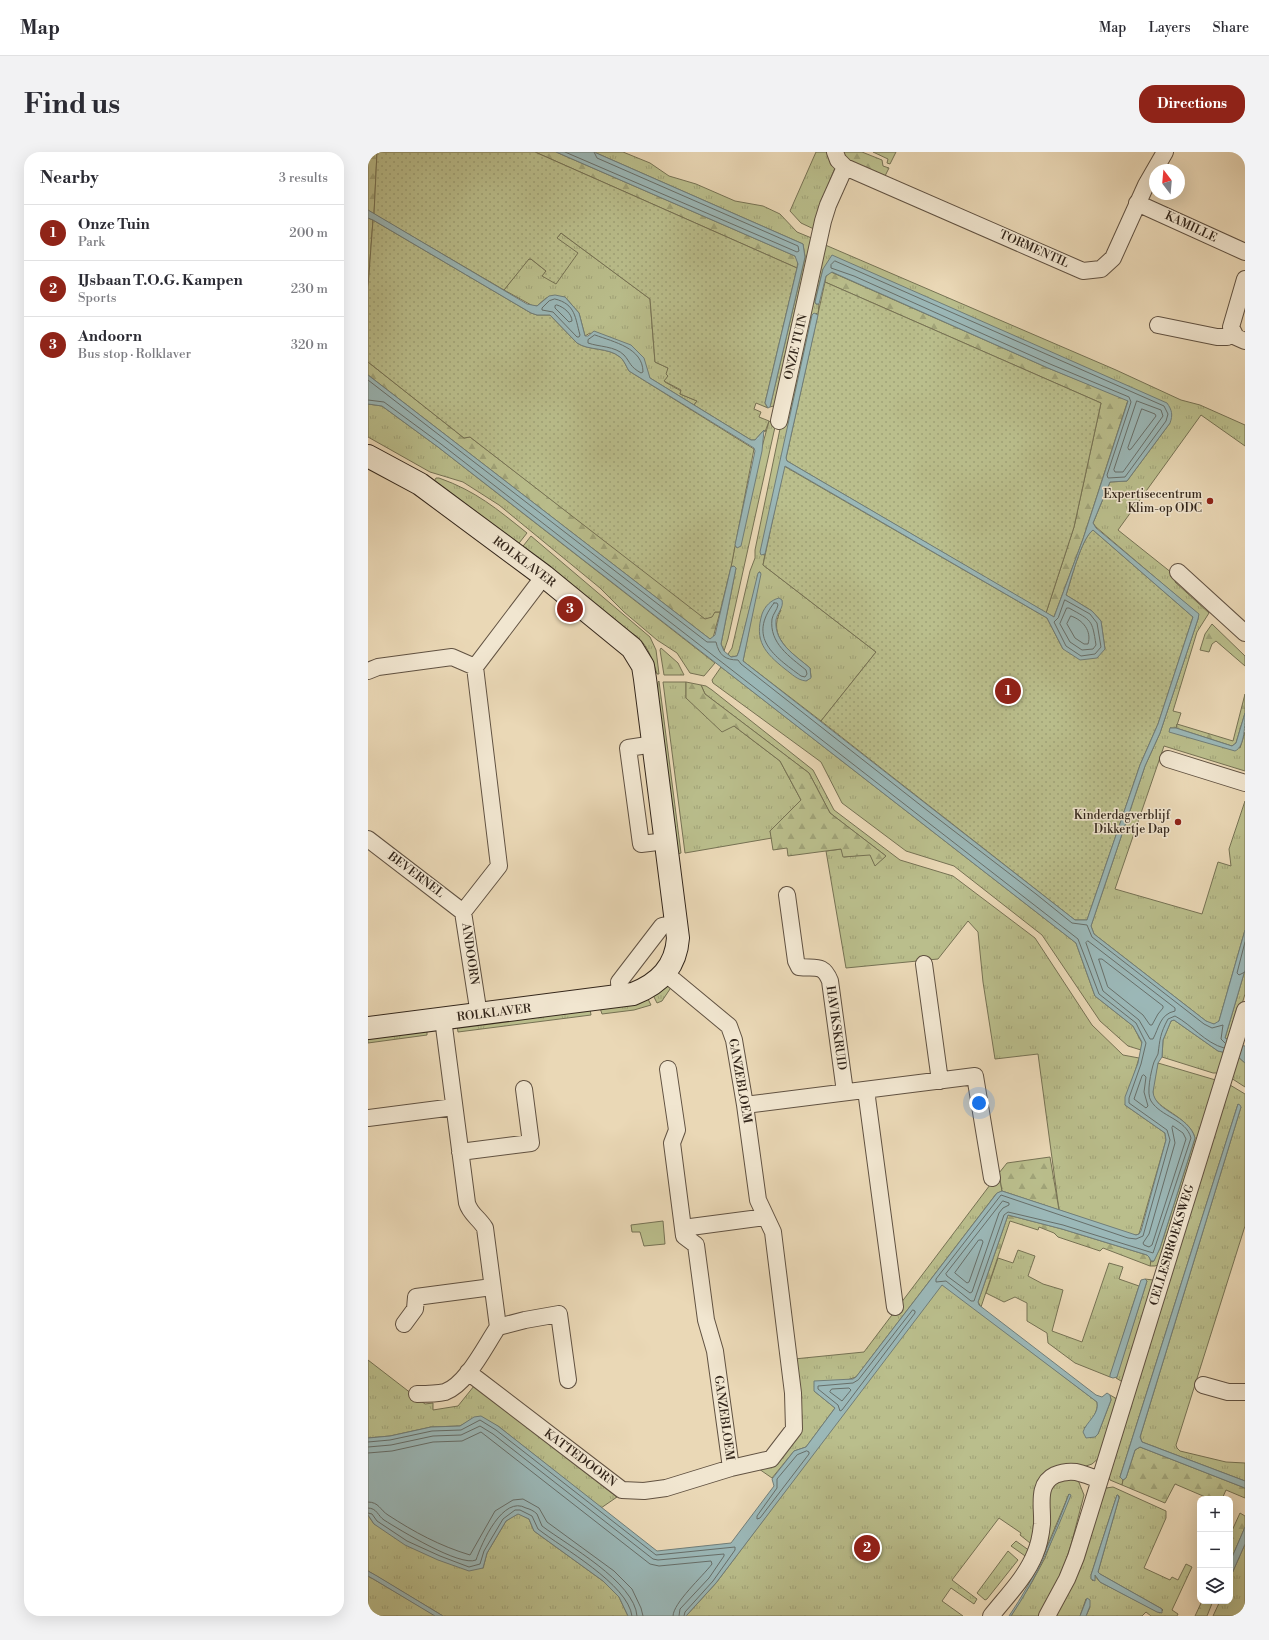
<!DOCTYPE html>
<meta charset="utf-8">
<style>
:root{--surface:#fff;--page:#f2f2f3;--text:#2b2b33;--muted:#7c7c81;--line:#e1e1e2;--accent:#8f2418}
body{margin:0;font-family:"Libre Bodoni",serif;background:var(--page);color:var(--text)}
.controls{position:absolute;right:12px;bottom:12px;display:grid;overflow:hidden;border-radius:8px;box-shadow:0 4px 16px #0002}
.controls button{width:36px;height:36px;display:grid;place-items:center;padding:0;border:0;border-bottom:1px solid var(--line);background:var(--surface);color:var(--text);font:20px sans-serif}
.compass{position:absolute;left:781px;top:12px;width:36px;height:36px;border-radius:50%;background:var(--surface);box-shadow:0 4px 16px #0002;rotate:344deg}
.you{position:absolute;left:611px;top:951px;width:14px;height:14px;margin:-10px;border:3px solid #fff;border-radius:50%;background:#1a73e8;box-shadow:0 0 0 6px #1a73e833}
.badge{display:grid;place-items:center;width:26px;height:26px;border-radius:50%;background:var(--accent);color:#fff;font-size:13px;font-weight:700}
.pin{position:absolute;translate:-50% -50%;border:2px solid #fff;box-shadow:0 1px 4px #0006}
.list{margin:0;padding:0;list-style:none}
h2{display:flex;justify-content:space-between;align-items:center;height:52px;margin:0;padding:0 16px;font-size:17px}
h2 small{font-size:13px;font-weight:400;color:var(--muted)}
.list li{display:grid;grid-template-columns:26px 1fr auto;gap:12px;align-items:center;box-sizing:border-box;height:56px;padding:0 16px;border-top:1px solid var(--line)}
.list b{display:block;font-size:15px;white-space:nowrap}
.list p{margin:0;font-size:13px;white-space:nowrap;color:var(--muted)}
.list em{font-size:13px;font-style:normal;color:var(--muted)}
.icon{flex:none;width:22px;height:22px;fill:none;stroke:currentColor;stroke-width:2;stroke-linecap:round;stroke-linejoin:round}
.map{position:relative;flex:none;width:877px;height:1464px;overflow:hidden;border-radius:16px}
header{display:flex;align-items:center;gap:24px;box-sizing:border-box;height:56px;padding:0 20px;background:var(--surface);border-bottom:1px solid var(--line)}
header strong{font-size:19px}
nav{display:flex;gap:22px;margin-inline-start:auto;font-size:14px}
.intro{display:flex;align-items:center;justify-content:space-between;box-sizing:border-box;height:96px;padding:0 24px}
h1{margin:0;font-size:28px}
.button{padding:10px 18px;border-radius:16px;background:var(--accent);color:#fff;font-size:14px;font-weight:700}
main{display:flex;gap:24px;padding:0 24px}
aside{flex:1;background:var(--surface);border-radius:16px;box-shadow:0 4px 16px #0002}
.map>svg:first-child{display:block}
.grass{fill:url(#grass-tufts);stroke:#767254;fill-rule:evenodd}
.forest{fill:url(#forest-firs);stroke:#767254}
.park{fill:#babe8c;stroke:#767254}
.garden{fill:url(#garden-dots);stroke:#767254}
.water{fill:#9bb8b8;stroke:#717e79}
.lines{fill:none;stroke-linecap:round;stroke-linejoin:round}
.shore{stroke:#676f6a;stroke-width:1}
.street-casing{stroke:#615242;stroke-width:18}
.secondary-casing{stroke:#33261b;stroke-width:24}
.street{stroke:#f1e6d0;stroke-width:16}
.secondary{stroke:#f1e6d0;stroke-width:22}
.poi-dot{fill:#8f2418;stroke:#f1e6d0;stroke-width:1.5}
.labels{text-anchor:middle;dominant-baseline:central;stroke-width:3;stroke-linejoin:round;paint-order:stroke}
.street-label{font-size:12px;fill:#33261b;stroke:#f1e6d0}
.poi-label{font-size:12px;fill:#33261b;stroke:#f1e6d0;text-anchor:end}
</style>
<header>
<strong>Map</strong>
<nav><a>Map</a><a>Layers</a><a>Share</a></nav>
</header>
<div class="intro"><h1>Find us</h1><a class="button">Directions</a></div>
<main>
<aside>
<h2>Nearby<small>3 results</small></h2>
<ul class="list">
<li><span class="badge">1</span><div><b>Onze Tuin</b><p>Park</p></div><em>200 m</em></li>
<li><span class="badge">2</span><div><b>IJsbaan T.O.G. Kampen</b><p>Sports</p></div><em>230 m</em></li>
<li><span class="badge">3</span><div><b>Andoorn</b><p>Bus stop · Rolklaver</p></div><em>320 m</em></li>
</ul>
</aside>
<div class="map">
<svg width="877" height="1464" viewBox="0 0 877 1464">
<defs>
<pattern id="grass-tufts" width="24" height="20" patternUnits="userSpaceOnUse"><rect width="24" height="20" fill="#babe8c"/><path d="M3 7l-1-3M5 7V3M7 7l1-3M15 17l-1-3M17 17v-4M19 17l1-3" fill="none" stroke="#a0a378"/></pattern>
<pattern id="forest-firs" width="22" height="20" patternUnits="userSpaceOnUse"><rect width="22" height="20" fill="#babe8c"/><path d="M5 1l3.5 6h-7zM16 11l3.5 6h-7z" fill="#a0a378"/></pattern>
<pattern id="garden-dots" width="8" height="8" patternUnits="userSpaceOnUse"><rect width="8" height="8" fill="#babe8c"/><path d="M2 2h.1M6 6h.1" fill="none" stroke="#a0a378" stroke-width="1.8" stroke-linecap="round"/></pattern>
</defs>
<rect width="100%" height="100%" fill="#ead8b6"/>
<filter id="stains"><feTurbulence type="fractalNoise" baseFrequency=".005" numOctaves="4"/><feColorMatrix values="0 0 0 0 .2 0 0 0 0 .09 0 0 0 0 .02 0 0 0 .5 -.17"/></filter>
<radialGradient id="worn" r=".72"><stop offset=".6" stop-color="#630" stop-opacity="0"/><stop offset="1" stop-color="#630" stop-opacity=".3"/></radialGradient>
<path class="grass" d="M226,0h29l27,11 19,13 27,8 39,17 28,5 17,8 17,18 17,7 -37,166 -7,2 35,-150 -2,-13z
M448,0h11l8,16 -5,12 3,1 -17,49 -15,-7 -11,-12z
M193,81l89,66 5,63 13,6v8l-3,6 16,9 -1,3 17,7 -3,4 -44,-27 -60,-45 -5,3 -6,-23 -14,-16 -19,1 -9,8h-4l-29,-16 24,-31h3l15,12 -3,5 13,7 1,-45z
M455,92l293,126 65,30 19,5 45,20v21l-44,-31 -83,115 59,47 -2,5 34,31 -12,19 -24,79 8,2 -5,15h-6l70,20 5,-16v39l-81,-25 -49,143 87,25 16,-52 13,4 -2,-17 16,-48v129l-26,91c-4,5 -8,3 -13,0l-112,-87 -3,-8 54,-160 15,-33 38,-114v-5l-102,-87 -3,-4 17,-41 17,-1 43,-58 -347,-154 -8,33 1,2h3l-1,11 -2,-2 -53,242 2,-1 -2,11 113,87 -55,69 -78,-60 17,-89h-1l-20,79 -2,5 -6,1 -3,-3 4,-6 18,-77 5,-13v-8l26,-126zM413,458c-15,27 11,43 29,58l1,9 -5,4 -43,-69z
M0,252l14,2 56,41 277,216 -11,13 -14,-3 -13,-20 -20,-13 -33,-28 -24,-24 -101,-83 -36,-23 -33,-10 -62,-35z
M401,269l3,2 3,4 -47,212 -4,12 -3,-7 15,-76 -3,-2 -2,1 4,-22v2z
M68,326h3c37,13 58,31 88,55l-11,14 -83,-64z
M163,384l119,101 6,13 3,24h-2c-6,-20 -14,-41 -37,-45l-100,-79z
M353,515l355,276 19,53 38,30 9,17 -1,7 -13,-4 -28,-25 -58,-86 -88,-69 -48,-15 -64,-48 -21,-41 -108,-79 -1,-3z
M291,529l22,172 -7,2 -17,-139 1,-34z
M295,530h23v16l48,28 46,35 21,39 -31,31 2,7 -87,15z
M333,533l5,1 6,4 101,80 21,40 66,50 53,16 82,62 57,87 31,30 16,3 -14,47 40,28 1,7 -27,94 -3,1 -7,-1 -70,-24 -21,-156 -43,5 -12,-77 -5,-50 -10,-11 -30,38 -92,9 -20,-117 16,-2 2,8 26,-3 5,11 11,-9 -56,-43 -21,-40 -104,-79z
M877,818v24l-14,47 -6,-3z
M299,834h5l-10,15 -5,2 -5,-10z
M279,845l4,8 -17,5 -32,4 -2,-6z
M222,857l1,6 -133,17 -1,-7z
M806,868l44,31 9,2 -9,20h-5l-51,-16 1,-17 8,-19z
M59,876v7l-59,8v-7z
M868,903l9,8v24l-14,-9z
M790,911l61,18 -59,183 -5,2h-5l1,-5 2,1 7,-14 35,-110c-6,-22 -40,-29 -42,-44 -1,-9 3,-22 5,-31z
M862,933l15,9v132l-69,219 1,3 3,3 46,11 19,1v18l-103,-39 -2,-5 101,-330 -3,-3 -118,373 3,3 -1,5 -12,-5 -1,-3z
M631,1021l3,18 -6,3 -140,183 -42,14 21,17 -29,39 -12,4 -22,27 -13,-9 35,-40 8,-12 -8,-58 70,-7z
M650,1098l17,6 -7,20 15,8 20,6 -11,41 30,11 27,-79 14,4 -4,12 20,7 -29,91 -35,-14 -27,-20 -1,-10 -20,-12v-18l-12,-6 -11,5 -18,-9 12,-35 15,5z
M777,1127l8,1 -29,100 -3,1 -5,-3 31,-97z
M575,1132l154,118c2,8 -6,21 -13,26l14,6 13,-34 -1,-5 7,4 -17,58 -8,7 -6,2 -30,3 -23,73 -3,1 -10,-8 1,-2 -22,-15 -47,62 25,19 -3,5 -23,-16 -9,13 21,15h-277l30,-33 224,-298z
M0,1208l57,44 8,-1v7l25,-4 16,-20 143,111 -16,11 -103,-82 -29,-5 -9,5 -29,1 -41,9 -22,2z
M692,1326l18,2 6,15 -13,50 -10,30 -19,41h-31l21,-34 13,-24 24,-64 -25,60 5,-63z
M745,1335l53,24v7l-22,50 26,12 2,-3 6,3 8,-16 6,3 -20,43 6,4 -1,2h-26l-5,-4 -4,4h-56l4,-9 -4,-8 -6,17h-27l49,-125 4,-3zM749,1343l2,1v2l-21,74 2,2 62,35 1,1 -3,3 -60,-31 -6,-7 -1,6 -2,-6z
M150,1361l11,6 5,12 69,50 16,16 9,19h-185l-75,-45v-56l6,9 109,44 4,-15 19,-32z
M648,1389l14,10 -2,7 -17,-12z
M877,1392v72h-32l7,-15h10v-23z
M640,1399l10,9 -31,39 -2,1 -8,-7z
M0,1424l7,4 61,36h-68z"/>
<path class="forest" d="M0,0h9l-3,62 -6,-4z
M167,0h21l239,104 3,4 -1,8z
M472,0h22l20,8 1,6 6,2 -5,10 -30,-13z
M505,0h23l-6,12 -3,-1 1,-4z
M0,66l5,2 -5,67z
M463,120l217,96 80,32 -45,139 -29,78 -8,-4 28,-86 27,-124 -276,-121 1,-6z
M0,210l96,76 6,-1 235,181 10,-6h5l-7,26 -3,1 -342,-264z
M844,472l33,32v10l-29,-25 -4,3 -3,8 -9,-2 5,-16z
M293,496l17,15 6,12h-20l-4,-25z
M318,530l15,3 4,9 104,79 21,40 56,43 -11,10 -5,-11 -27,2 -2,-8 -53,7 -1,-8 -14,2 -3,-19 31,-31 -21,-39 -46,-35 -12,6 -36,-34z
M877,542v19l-9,30 -4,3 -56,-18 1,-4 56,17z
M682,1005l9,53 -57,-19 -3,-18 8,-10z
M640,1063l54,14 85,26c4,3 4,7 3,11l-47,-18 -3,3 -42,-14 -4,-4 -15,-6 -1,3 -28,-9 -29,86 -3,-5z
M772,1295l105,41v10l-19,-8 -4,9h-12l-35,-15 -10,19 -43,-18 1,-5 3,-2 9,-28z
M872,1361l5,3v11l-15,35v-27z
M834,1449h11l-6,15h-12z"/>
<path class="park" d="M295,1069l2,23 -21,2 -4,-14h-8l-1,-7z"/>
<path class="garden" d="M9,0h158l262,116 -32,135 3,5 -12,-5 -2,6 7,3 -2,5 10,4 -4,11 -1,-2 -9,10h-4l-57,-35 3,-4 -17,-7 1,-4 -17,-9 4,-5 -2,-2 2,-6 -13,-6 -5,-63 -89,-66 -4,5 21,15 -22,31 -14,-8 4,-5 -15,-12h-2l-25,31 -130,-76z
M5,68l158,93 6,2h13l27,28c12,8 31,4 43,14 4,3 6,9 9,14l125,78 -23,118 -11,45h-5l-3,5 -7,2 -235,-182 -6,1 -96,-76v-75z
M457,130l276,121 -27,124 -28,86 -259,-152 -1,-3z
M416,314l263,152 16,31h42l-4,-28 -9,-10 -26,-16c5,-14 15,-57 27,-65l100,87 -35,107 -18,41 -53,155h-12l-254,-199 55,-69 -113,-87z"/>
<path class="water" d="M188,0h38l209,92 2,13 -35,150 -2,1 -3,-5 33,-139 -3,-8z
M0,58l159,94 10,2 12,-10 6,-1 10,2 14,16 6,23h3l6,-5 37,14 13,13 6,20 101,62h4l9,-10 -2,21 -21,95 -4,2 -2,-3 20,-94 -1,-3 -125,-77c-3,-5 -5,-11 -9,-14 -12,-10 -31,-6 -43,-14l-27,-28h-13l-6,-2 -158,-93 -5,-2z
M464,103l335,148c5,7 6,12 3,20l-43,58 -17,1 -17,41 3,5 103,86 -1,5 -38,114 -15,33 -54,160 3,8 112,87 8,3 5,-3 26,-91v40l-20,68 14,7 6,1v17l-9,-8 -18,-4 -44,-31 -3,1 -8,19 -1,17 -4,6 -5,29c2,20 36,23 42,46l-35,110 -6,13h-3l-2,-4 -2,-2 -85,-26 -54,-14 -30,87 1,3 117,90 6,2 5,-4 3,2 1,5 -13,34 -3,3 -9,1 -3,-6c3,-10 17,-18 14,-30l-155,-117 -226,298 -30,33h-58l-9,-19 -16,-16 -69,-50 -5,-12 -11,-5 -12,7 -19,32 -4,15 -14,3 -31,-11 -33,-15 -31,-21 -6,-9v-77l22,-2 41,-9 29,-1 14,-9 7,-1 17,10 159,125 74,-8 43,-57 -2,-7 22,-28 12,-4 29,-39 -21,-17v-10l39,-2 3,-2 141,-184 5,-2 134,44 3,-1 2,-3 25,-91 -1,-7 -40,-28v-8l13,-34 4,-21 -9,-16 -38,-30 -19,-53 -638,-496 -56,-41 -14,-2v-29l342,264 5,-4 16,-68 3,-1 2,2 -15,76 3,7 7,6 6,-1 2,-5 19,-78 2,-1 1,2 -18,87 332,259h12l53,-155 18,-41 35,-107 -100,-87c-12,9 -22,50 -27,65l26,16 9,10 4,28 -8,9 -17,2 -17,-11 -16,-31 -262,-152 -20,88 -4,1 -1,-3 52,-237 2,-2 4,2 -32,143 1,3 267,156 29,-78 45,-138 -80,-33 -216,-96 -6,4 -7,28h-3l-1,-2 8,-33z
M411,446l3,2c2,8 -5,13 -6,20 -2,23 19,35 34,48l1,10 -5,3c-9,-1 -14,-7 -21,-12 -20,-16 -31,-28 -23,-55 3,-8 9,-14 17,-16z
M877,561c0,10 0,34 -10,38l-66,-19 1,-4h6l56,18 4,-3z
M870,952l2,1 1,2 -101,330 2,5 103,39v7l-105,-41 -5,3 -9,28 -3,2 -3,-3z
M777,1127l2,2 -30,96 -4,1 -3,-1v-2l31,-95z
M701,1342l2,1c-17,42 -34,83 -60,121h-2c26,-38 44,-79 60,-122z
M749,1343h1l1,3 -21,74 2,2 62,35v4l-5,-1 -57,-30 -5,-7v6l-4,-2v-4z
M877,1375v17l-15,34v-16z
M0,1419l9,5 66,40h-8l-60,-36 -7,-4z
M719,1446l3,2v6l-4,10h-6z"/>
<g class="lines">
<path class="shore" d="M197,0l232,100 2,-1 -1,-5 -201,-88 -3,-6
M467,109l329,145 4,8 -2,7 -41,56 -17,1 -1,-3 24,-73 -2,-5 -79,-33 -196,-88 -23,-8v-3z
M187,147c21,5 20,19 25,36l-1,2h-2l-24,-25 -11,-2v-2l7,-7z
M189,153c7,2 15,9 15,16l-3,1 -14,-14v-2z
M227,183c19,7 48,13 48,37l-2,1c-12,-7 -10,-10 -17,-18 -9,-9 -25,-8 -36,-12v-3z
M0,228l339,262h9c3,13 9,18 22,18l3,4 187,147 108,83 36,29 15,2 5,12 112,87 8,4 11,-3 -2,14 4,4
M0,248l16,2 57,42 637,495 21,55 37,29 10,20 -5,21 -12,34v5l38,27 3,10 -27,96 -7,3 -8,-1 -127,-43 -65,84v3l10,-1 25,20h3l30,-86 4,-3 55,13 90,28 38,-115c-5,-19 -30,-21 -40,-37 -5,-7 0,-30 3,-39 1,-3 3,-5 4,-8 2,-15 2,-20 10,-35l7,-3c17,9 30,27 49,32
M769,249l24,9 2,6 -40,56h-8l-1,-2z
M774,257l13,5 1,2 -25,33 -2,1 -1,-2z
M697,448l25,14 7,9 4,24 -6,7 -14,2 -15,-10 -12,-24 4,-4z
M406,451h3l1,2c-1,5 -5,9 -6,14 -3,24 18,38 34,51l1,4 -2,3 -4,-1c-27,-20 -54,-38 -27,-73z
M699,456h2c23,13 23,11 27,37l-3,4 -11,1 -12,-8 -10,-18z
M703,464c12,4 21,15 17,28h-4l-9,-6 -8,-14z
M720,789l87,67v3c-15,3 -16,17 -22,28h-3l-11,-19 -36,-29 -17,-48z
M877,790l-8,31 2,2 6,-3
M731,807h3l61,47v2l-5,6 -6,11h-2l-7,-10 -35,-28z
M776,923l2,2 -2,15 4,14 -2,2 -12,-9 8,-23z
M805,974l10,7 3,6 -34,106 -3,2 -5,-2 -1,-2 6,-9 26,-91 -3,-15z
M635,1049l6,2v2l-6,3 -4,5 -27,79 -2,1 -23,-17 -1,-2z
M611,1088h3l1,2 -14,40 -2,1 -12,-10z
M545,1158l2,1v2l-73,97 -2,1 -2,-6 -20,-16v-3l35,-3 5,-3z
M464,1237l17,-1 2,2 -9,11 -12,-9z
M0,1290l22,-2 42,-9 29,-1 19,-10 16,10 160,125 79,-8v3l-22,31 -28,31 -1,4
M0,1295l23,-2 42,-9 28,-1 19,-9 13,8 160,125 5,1 66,-6v2l-15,22 -29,31 -1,7
M439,1299l2,1v2l-49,64 -3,1v-3l20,-28v-9l20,-24z
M0,1301l24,-2 41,-9 29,-1 19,-9 169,132 9,2 52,-5 1,3c-9,12 -39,39 -39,52
M0,1350c11,0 12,8 20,13 26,17 52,31 82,40l25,-44 18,-11 10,-1 16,9 8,14 67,49 18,18 9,19 2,8
M0,1356c9,0 10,8 16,12 16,10 76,47 92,40 6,-18 27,-65 50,-52 4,1 8,3 11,6 2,4 3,8 5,12 25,19 93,56 95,90
M0,1361l4,1 5,7 30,20 33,15 29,11 11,-3 4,-13 19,-32 12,-9h5l12,6 6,13c24,19 90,55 94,87"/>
<g class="street-casing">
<path id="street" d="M467,0l3,8 7,7 238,104 18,-2 12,-11 33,-73 19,-33
M769,51l108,49
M877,127l-14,48 5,10 9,4
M790,173l59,12h10l6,-5
M411,269l44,-200 5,-16 17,-38
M810,420l67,61
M0,519l10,-4 74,-10 23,10
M286,592l-26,4 13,96 25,-3
M800,607l77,24
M0,687l95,73
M419,743l9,66 3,6c16,2 24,-4 31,14l15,111
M556,812l16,117
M297,821l64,53 5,14 11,65 13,95 15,32 20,161 1,36 -23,30 -40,9 -16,-117 -9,-31 -10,-75 -12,-9 -12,-93 5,-13 -9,-61
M252,845l-1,-15 43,-56 14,-3
M111,863l-16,-103 36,-46 -24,-199 69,-91
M498,938l29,217
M377,953l230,-29 17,102
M0,966l86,-11
M92,1000l71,-9 -7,-54
M315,1076l83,-11
M36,1172l11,-15 1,-12 76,-10
M130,1175l27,-7 34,-6 9,66
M100,1220l154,118 22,1 22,-3 65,-20
M835,1233l25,7h17
M49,1242c9,0 19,0 28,-2 22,-8 40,-46 53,-65l-13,-99c-6,-10 -15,-14 -18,-25l-24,-184
M623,1464c15,-19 35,-39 44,-62 4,-9 6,-20 7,-30 1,-17 -6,-40 13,-49 7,-3 13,-4 21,-3 8,2 16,5 23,8
M679,1464l20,-37 9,-22 169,-547"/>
</g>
<g class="secondary-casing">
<path id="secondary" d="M0,304l52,28 124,92 88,72 11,18 2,13 33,259c-2,29 -19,46 -45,56l-265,34"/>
</g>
<use href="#street" class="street"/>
<use href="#secondary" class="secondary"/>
</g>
<g class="poi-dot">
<circle cx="842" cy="349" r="4"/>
<circle cx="810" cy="670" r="4"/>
</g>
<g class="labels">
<g class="street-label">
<text transform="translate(823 75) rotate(25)">KAMILLE</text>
<text transform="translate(666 97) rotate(24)">TORMENTIL</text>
<text transform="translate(428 195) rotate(-77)">ONZE TUIN</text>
<text transform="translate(156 410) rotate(37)">ROLKLAVER</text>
<text transform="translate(48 723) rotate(37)">BEVERNEL</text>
<text transform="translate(102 802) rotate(82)">ANDOORN</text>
<text transform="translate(126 861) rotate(-7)">ROLKLAVER</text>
<text transform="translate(468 876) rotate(82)">HAVIKSKRUID</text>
<text transform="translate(372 929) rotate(80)">GANZEBLOEM</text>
<text transform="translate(804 1093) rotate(-73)">CELLESBROEKSWEG</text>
<text transform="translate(356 1266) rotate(82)">GANZEBLOEM</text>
<text transform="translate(212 1306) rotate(37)">KATTEDOORN</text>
</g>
<g class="poi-label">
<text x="834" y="342">Expertisecentrum<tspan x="834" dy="14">Klim-op ODC</tspan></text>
<text x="802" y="663">Kinderdagverblijf<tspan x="802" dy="14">Dikkertje Dap</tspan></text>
</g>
</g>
<rect width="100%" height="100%" filter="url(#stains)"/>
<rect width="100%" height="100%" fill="url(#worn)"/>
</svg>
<div class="controls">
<button>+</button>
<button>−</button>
<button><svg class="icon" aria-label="layers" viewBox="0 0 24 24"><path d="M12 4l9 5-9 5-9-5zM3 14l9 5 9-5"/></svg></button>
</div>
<svg class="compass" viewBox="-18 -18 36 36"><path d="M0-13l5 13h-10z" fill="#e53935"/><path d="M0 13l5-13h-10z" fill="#7c7c81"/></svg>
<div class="you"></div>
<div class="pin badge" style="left:640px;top:539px">1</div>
<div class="pin badge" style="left:499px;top:1396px">2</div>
<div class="pin badge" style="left:202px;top:457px">3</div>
</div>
</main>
